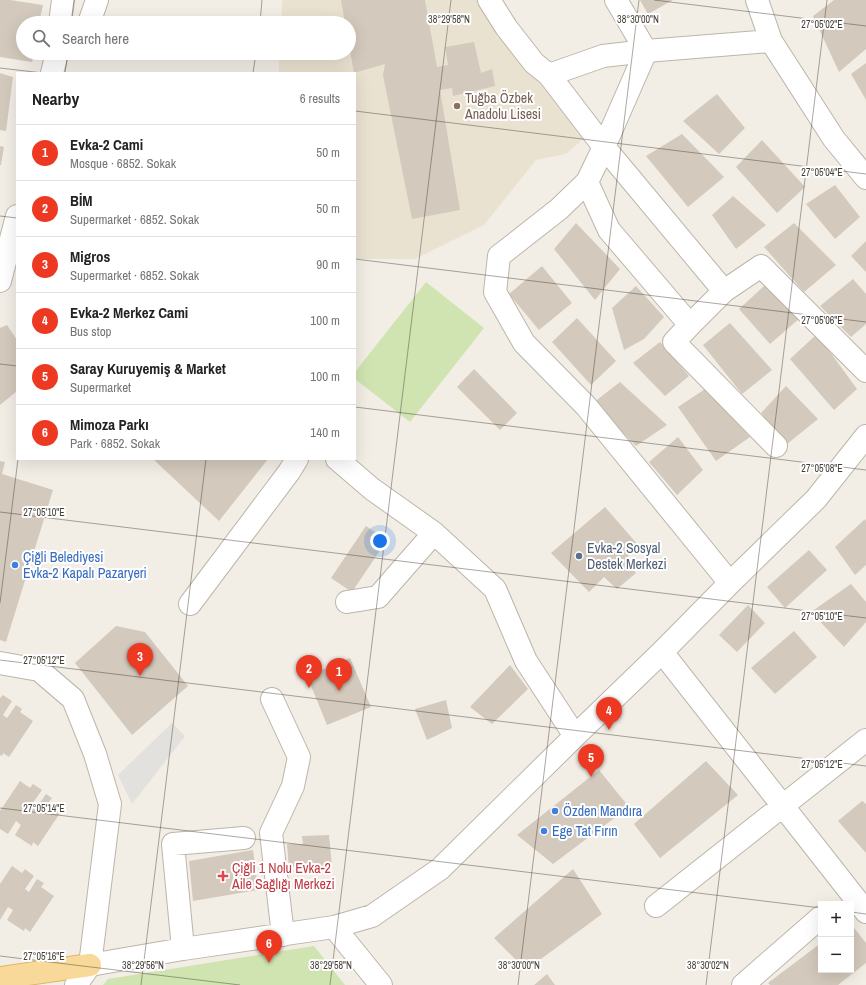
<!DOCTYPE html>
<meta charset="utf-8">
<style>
:root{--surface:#fff;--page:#f2f2f2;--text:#222;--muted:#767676;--line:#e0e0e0;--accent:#ed3822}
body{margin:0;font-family:"Archivo Narrow",sans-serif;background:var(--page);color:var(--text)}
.controls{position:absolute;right:12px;bottom:12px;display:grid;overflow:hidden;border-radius:0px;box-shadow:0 4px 16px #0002}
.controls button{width:36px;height:36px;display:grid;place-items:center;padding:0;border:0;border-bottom:1px solid var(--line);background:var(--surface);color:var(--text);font:20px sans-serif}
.you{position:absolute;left:380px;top:541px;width:14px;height:14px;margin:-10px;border:3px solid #fff;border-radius:50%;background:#1a73e8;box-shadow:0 0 0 6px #1a73e833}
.badge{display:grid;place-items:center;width:26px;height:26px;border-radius:50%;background:var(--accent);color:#fff;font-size:13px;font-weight:700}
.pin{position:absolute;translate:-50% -33px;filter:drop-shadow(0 1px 2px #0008)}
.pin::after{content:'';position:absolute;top:21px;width:14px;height:12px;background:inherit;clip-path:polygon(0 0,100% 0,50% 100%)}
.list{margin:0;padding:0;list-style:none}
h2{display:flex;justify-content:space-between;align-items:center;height:52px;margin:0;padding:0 16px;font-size:17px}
h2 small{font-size:13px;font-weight:400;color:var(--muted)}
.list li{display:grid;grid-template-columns:26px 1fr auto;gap:12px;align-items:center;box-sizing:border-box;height:56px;padding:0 16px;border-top:1px solid var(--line)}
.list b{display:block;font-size:15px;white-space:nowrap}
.list p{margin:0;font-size:13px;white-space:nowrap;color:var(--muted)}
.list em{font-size:13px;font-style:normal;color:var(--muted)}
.icon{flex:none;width:22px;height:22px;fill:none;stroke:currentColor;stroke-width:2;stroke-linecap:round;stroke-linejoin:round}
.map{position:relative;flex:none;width:866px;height:985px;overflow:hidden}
.search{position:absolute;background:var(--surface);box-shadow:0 4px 16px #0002;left:16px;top:16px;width:340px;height:44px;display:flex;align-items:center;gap:10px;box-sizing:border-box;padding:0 14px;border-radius:22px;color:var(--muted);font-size:15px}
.panel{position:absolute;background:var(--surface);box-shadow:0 4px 16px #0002;left:16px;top:72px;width:340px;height:388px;border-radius:0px}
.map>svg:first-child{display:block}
.education{fill:#eae2d1}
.green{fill:#cfe4b1}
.parking{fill:#e3e1de}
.building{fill:#d3c9bc}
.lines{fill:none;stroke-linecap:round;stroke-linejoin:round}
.minor-casing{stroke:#bdb5a9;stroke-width:24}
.major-casing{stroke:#dcb56a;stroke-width:24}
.minor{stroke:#fff;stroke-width:22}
.major{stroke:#f8d999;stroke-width:22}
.ticks{fill:none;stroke:#443e36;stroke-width:1;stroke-opacity:0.45}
.education-dot{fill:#8d6e63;stroke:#fff;stroke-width:1.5}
.service-dot{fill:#5c6f8a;stroke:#fff;stroke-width:1.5}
.shop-dot{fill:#3f7fe0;stroke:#fff;stroke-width:1.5}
.health-dot{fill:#e0444e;stroke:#fff;stroke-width:1.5}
.labels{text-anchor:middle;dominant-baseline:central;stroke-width:4;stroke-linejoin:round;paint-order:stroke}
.education-label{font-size:14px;fill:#785e54;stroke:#fff;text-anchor:start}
.service-label{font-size:14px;fill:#4e5e75;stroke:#fff;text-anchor:start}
.shop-label{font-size:14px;fill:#366cbe;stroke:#fff;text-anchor:start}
.health-label{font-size:14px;fill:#be3a42;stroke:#fff;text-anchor:start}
.ticks-label{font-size:10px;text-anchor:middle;fill:#443e36;stroke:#fff;stroke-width:4;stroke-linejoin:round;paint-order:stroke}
</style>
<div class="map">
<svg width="866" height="985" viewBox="0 0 866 985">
<rect width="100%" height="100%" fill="#f2eee6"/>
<path class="education" d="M282,0h198l103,139 -17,15 -30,6 -52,65 -69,34h-60v-186h-76v-20h70v-30h-68z"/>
<path class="green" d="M426,282l58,46 -74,94 -55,-43v-7z
M314,946l31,39h-242l5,-6z"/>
<path class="parking" d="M172,723l13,13 -53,68 -14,-29z"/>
<path class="building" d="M0,0h10l33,5 -4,18h-16v30h11l-2,9 -32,-5z
M341,0h84l12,67 11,-2 -3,-18 29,-5 7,31 11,-4 3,17 -42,10 -1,-8 -12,2 20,120 -48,9 -29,-144 2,-11 -31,9 -5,-28v-22h-4z
M640,0h33l-25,14z
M834,0h32v49l-27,23 -26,-56z
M866,63v37l-15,-26z
M0,73l13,4 -7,54 -6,-1z
M717,94l28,34 -26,26 -36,-33z
M682,134l42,43 -36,30 -42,-51z
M762,140l43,47 -28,26 -41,-46z
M0,146l4,1 -3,18h-1z
M835,185l25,32 -25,22 -29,-35z
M733,196l33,29 -30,24 -24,-34z
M576,223l44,46 -25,31 -41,-51z
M794,223l42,42 -32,27 -40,-45z
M866,241v31l-15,-16z
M542,266l30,37 -33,27 -30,-36z
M853,279l13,15v30l-15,13 -31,-31z
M765,285l35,33 -30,26 -31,-35z
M636,286l28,31 -20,22 -20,11 -12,-42z
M577,318l39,43 -25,24 -39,-43z
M730,323l42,47 -30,24 -39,-49z
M7,325l10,15v51l-17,14v-77z
M817,334l40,55 -23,21 -44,-51z
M660,342l29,34 -24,20 -32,-33z
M474,369l43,44 -17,17 -43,-43z
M620,382l47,43 -31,21 -43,-43z
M786,386l32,33 -31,25 -26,-31z
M705,389l45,48 -34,24 -38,-54z
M678,437l25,33 -26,25 -28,-33z
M153,459h115l-49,62z
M0,461l5,1 -3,12 51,16 -47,152 -6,-2z
M605,507l34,39 -14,13 11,14 -19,16 -13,-12 -15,15 -38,-39z
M865,519l1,2v44l-11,10 -20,-28z
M366,526l21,14 -35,52 -21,-14z
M809,550l18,20 -42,38 -18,-21z
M851,584l15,18v20l-22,25 -33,-35z
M748,605l17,18 -28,29 -18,-17z
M116,626l29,6 43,54 -56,49 -57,-72z
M794,631l23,26 -42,37 -24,-26z
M350,658l21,49 -44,18 -20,-49z
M510,665l18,24 -36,35 -22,-17z
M3,695l9,6 -9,14 4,3 9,-13 6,4 -2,3 13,9 -24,36 -6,-4 -1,3 -2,-1v-57z
M446,700l6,28 -25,12 -12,-31z
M706,761l32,34 -78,63 -26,-34z
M599,770l30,37 -76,57 -36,-29z
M20,781l10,7 3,-4 9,6 -10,14 5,3 9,-13 6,4 -3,4 13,8 -24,36 -5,-4 -1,4 -17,-11 6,-10 -5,-4 -8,13 -8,-5v-18z
M862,801l4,3v49l-28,-32z
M329,835l3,31 -24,4 -1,-6 -18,4 -2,-24h16l-1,-8z
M253,850l5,40 -65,11 -4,-40z
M12,866l10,7 3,-4 9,7 -9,13 4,3 8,-13 7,4 -3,4 13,9 -24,36 -5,-4 -1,3 -17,-11 6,-10 -5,-3 -8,13v-36z
M573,869l29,45 -76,56 -32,-32z
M851,924l15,19v20l-28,22h-68l-2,-2 53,-40v27h30z
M547,974l8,11h-21z"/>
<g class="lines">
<g class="minor-casing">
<path id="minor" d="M489,0l17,27 28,36 15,12 55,72 120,144 37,-25 105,105
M757,0l14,41 63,98 32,39
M60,23l3,-23
M89,23l8,-23
M52,73l5,-20
M549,75l54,-19 43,-5 -30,-51
M587,182l22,48 81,95 -16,17 102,104
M0,281l17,-65
M690,325l34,-34
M337,459l35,30 62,44 61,56 31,72 49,75
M730,583l-144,-177 -62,-63 -29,-51 4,-36 60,-47 28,-27 17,-35 42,-96 125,-10
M347,602l31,-5 56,-64
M190,604l99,-132 8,-13
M662,652l204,260
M0,663l39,7 34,29 22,55 15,50 -20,161 -14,20
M272,699l27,58 -6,29 -22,47 12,102
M656,906l210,-166
M334,927l47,58
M183,949l-10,-105 71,-6
M90,965l93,-16 151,-22 38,-11 68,-47 135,-133 87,-84 68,-69 86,-84 50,-63
M743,985l78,-68"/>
</g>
<g class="major-casing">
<path id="major" d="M0,978l90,-13"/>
</g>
<use href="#minor" class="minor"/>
<use href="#major" class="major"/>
</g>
<path class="ticks" d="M654,0l212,26M71,23l3,-23M260,23l2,-23M0,68l43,5M65,73l3,-20M253,73l3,-20M355,111l511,63M0,216l17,2M355,259l511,63M0,364l17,2M355,407l511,63M0,512l866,106M0,603l18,-144M0,660l866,106M0,808l821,100M851,912l15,2M0,956l240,29M141,985l65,-526M330,985l121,-985M518,985l121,-985M706,985l121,-985"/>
<circle class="education-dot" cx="457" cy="106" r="4"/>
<circle class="service-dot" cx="579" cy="556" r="4"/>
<g class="shop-dot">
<circle cx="15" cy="565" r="4"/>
<circle cx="555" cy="811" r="4"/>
<circle cx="544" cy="831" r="4"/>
</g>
<path class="health-dot" d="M221 870h4v4h4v4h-4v4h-4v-4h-4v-4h4z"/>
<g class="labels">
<g class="education-label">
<text x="465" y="98">Tuğba Özbek<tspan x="465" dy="16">Anadolu Lisesi</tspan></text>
</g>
<g class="service-label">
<text x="587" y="548">Evka-2 Sosyal<tspan x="587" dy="16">Destek Merkezi</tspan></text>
</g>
<g class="shop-label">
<text x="23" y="557">Çiğli Belediyesi<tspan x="23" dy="16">Evka-2 Kapalı Pazaryeri</tspan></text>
<text x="563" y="811">Özden Mandıra</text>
<text x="552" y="831">Ege Tat Fırın</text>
</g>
<g class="health-label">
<text x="232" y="868">Çiğli 1 Nolu Evka-2<tspan x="232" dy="16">Aile Sağlığı Merkezi</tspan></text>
</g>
</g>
<g class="ticks-label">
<text x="449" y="23">38°29'58"N</text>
<text x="638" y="23">38°30'00"N</text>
<text x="822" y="28">27°05'02"E</text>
<text x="822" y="176">27°05'04"E</text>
<text x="822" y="324">27°05'06"E</text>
<text x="822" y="472">27°05'08"E</text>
<text x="44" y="516">27°05'10"E</text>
<text x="822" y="620">27°05'10"E</text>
<text x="44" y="664">27°05'12"E</text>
<text x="822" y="768">27°05'12"E</text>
<text x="44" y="812">27°05'14"E</text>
<text x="44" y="960">27°05'16"E</text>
<text x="143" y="969">38°29'56"N</text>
<text x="331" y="969">38°29'58"N</text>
<text x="519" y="969">38°30'00"N</text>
<text x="708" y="969">38°30'02"N</text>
</g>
</svg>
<div class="controls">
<button>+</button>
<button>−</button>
</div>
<div class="you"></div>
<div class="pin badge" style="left:339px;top:691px">1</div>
<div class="pin badge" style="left:309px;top:688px">2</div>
<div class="pin badge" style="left:140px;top:676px">3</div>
<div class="pin badge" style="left:609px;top:730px">4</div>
<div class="pin badge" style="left:591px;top:777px">5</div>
<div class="pin badge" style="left:269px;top:963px">6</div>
<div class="search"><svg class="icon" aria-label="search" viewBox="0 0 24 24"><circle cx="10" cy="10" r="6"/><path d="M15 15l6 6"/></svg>Search here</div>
<section class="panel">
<h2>Nearby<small>6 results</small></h2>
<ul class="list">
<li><span class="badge">1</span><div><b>Evka-2 Cami</b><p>Mosque · 6852. Sokak</p></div><em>50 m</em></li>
<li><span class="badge">2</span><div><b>BİM</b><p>Supermarket · 6852. Sokak</p></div><em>50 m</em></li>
<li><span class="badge">3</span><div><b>Migros</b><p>Supermarket · 6852. Sokak</p></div><em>90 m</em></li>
<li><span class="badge">4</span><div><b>Evka-2 Merkez Cami</b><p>Bus stop</p></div><em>100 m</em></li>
<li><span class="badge">5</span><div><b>Saray Kuruyemiş &amp; Market</b><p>Supermarket</p></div><em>100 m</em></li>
<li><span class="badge">6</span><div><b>Mimoza Parkı</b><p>Park · 6852. Sokak</p></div><em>140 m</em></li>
</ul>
</section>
</div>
